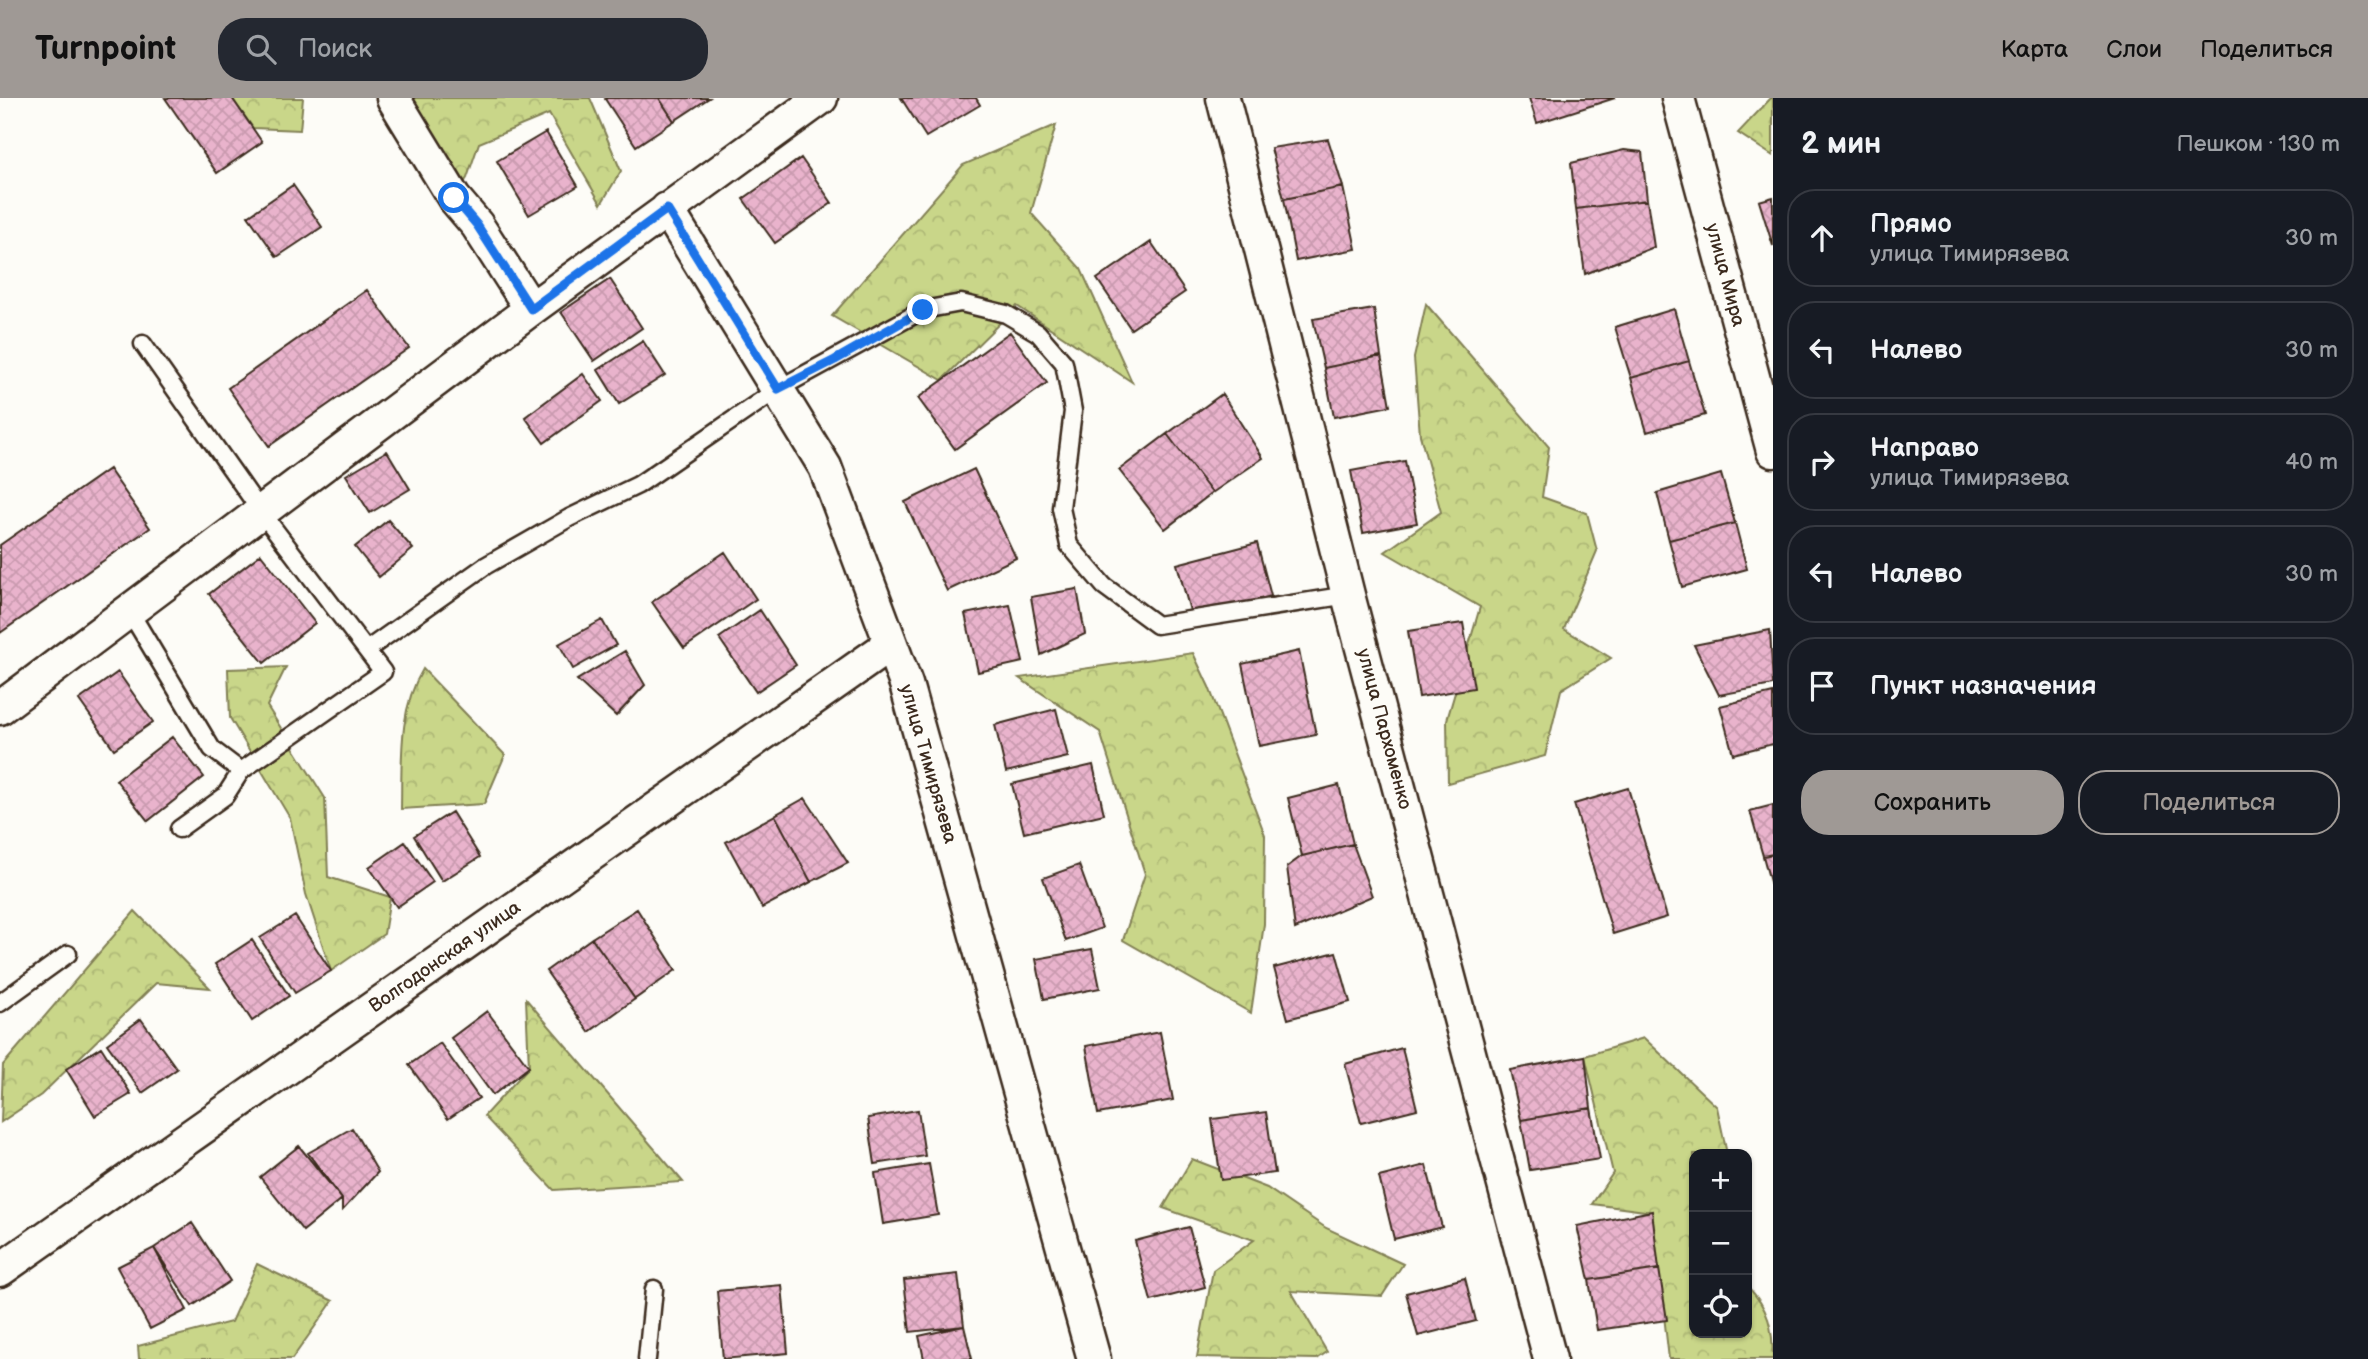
<!DOCTYPE html>
<html lang="ru">
<meta charset="utf-8">
<style>
:root{--surface:#171b24;--page:#242831;--text:#f1f3f6;--muted:#9ea1a6;--line:#363941;--accent:#9f9995}
body{margin:0;font-family:"Balsamiq Sans",sans-serif;background:var(--page);color:var(--text)}
.controls{position:absolute;right:21px;bottom:21px;display:grid;overflow:hidden;border-radius:14px;box-shadow:0 2px 5px #0004}
.controls button{width:63px;height:63px;display:grid;place-items:center;padding:0;border:0;border-bottom:2px solid var(--line);background:var(--surface);color:var(--text);font:35px sans-serif}
.stop{position:absolute;width:21px;height:21px;margin:-16px;border:5px solid #1a73e8;border-radius:50%;background:#fff}
.stop.end{background:#1a73e8;border-color:#fff;box-shadow:0 2px 7px #0008}
.list{margin:0;padding:0;list-style:none}
h2{display:flex;justify-content:space-between;align-items:center;height:91px;margin:0;padding:0 28px;font-size:30px}
h2 small{font-size:23px;font-weight:400;color:var(--muted)}
.list li{display:grid;grid-template-columns:46px 1fr auto;gap:21px;align-items:center;box-sizing:border-box;height:98px;margin:0 14px 14px;padding:0 14px;border:2px solid var(--line);border-radius:28px}
.list b{display:block;font-size:26px;white-space:nowrap}
.list p{margin:0;font-size:23px;white-space:nowrap;color:var(--muted)}
.list em{font-size:23px;font-style:normal;color:var(--muted)}
.actions{display:flex;gap:14px;padding:21px 28px}
.actions a{flex:1;padding:16px 0;border:2px solid var(--accent);border-radius:28px;text-align:center;font-size:24px;color:var(--accent)}
.actions .main{background:var(--accent);color:#111}
.icon{flex:none;width:38px;height:38px;fill:none;stroke:currentColor;stroke-width:2;stroke-linecap:round;stroke-linejoin:round}
.map{position:relative;flex:none;width:1773px;height:1261px;overflow:hidden}
header{display:flex;align-items:center;gap:42px;box-sizing:border-box;height:98px;padding:0 35px;background:var(--accent);color:#111}
header strong{font-size:33px}
nav{display:flex;gap:38px;margin-inline-start:auto;font-size:24px}
.search{width:490px;height:63px;background:var(--page);display:flex;align-items:center;gap:18px;box-sizing:border-box;padding:0 24px;border-radius:28px;color:var(--muted);font-size:26px}
main{display:flex}
aside{flex:1;background:var(--surface)}
.map>svg:first-child{display:block}
.forest{fill:url(#forest-crowns);stroke:#828054;stroke-width:2}
.building{fill:url(#building-cross-hatch);stroke:#3b2a1e;stroke-width:2}
.lines{fill:none;stroke-linecap:round;stroke-linejoin:round}
.service-casing{stroke:#3b2a1e;stroke-width:21}
.minor-casing{stroke:#3b2a1e;stroke-width:37}
.service{stroke:#fdfcf7;stroke-width:16}
.minor{stroke:#fdfcf7;stroke-width:32}
.route{stroke:#1a73e8;stroke-width:9}
.labels{text-anchor:middle;dominant-baseline:central;stroke-width:5;stroke-linejoin:round;paint-order:stroke}
.street-label{font-size:19px;fill:#3b2a1e;stroke:#fdfcf7}
</style>
<header>
<strong>Turnpoint</strong>
<div class="search"><svg class="icon" aria-label="search" viewBox="0 0 24 24"><circle cx="10" cy="10" r="6"/><path d="M15 15l6 6"/></svg>Поиск</div>
<nav><a>Карта</a><a>Слои</a><a>Поделиться</a></nav>
</header>
<main>
<div class="map">
<svg width="1773" height="1261" viewBox="0 0 1773 1261">
<defs>
<pattern id="forest-crowns" width="20" height="18" patternUnits="userSpaceOnUse" patternTransform="scale(1.75)"><rect width="20" height="18" fill="#c9d689"/><path d="M2 6a3 3 0 1 1 6 0M12 15a3 3 0 1 1 6 0" fill="none" stroke="#aeb876"/></pattern>
<pattern id="building-cross-hatch" width="8" height="8" patternUnits="userSpaceOnUse" patternTransform="scale(1.75)"><rect width="8" height="8" fill="#e9b3cc"/><path d="M0 0l8 8M0 8l8-8" fill="none" stroke="#c99aaf"/></pattern>
</defs>
<rect width="100%" height="100%" fill="#fdfcf7"/>
<filter id="ink" filterUnits="userSpaceOnUse"><feTurbulence type="fractalNoise" baseFrequency=".0143" numOctaves="2"/><feDisplacementMap in="SourceGraphic" scale="14" xChannelSelector="R" yChannelSelector="G"/><feConvolveMatrix kernelMatrix="1 2 1 2 8 2 1 2 1" color-interpolation-filters="sRGB"/></filter>
<g filter="url(#ink)">
<path class="forest" d="M232,0h71l-3,32 -47,-2z
M412,0h178l31,73 -20,33 -52,-90 -70,29 -12,35 -13,20z
M1771,0h2v58l-35,-23z
M1056,27l-25,88 50,56 51,113 -115,-76 -75,74 -110,-64 131,-151z
M1426,206l123,143 -7,50 45,16 10,38 -33,78 47,29 -50,32 -16,66 -97,27 -1,-63 33,-113 -95,-55 56,-40 -21,-77 -6,-77z
M1193,555l16,34 56,148 -1,89 -13,89 -128,-73 22,-66 -45,-142 -81,-54z
M286,569l-19,39 58,92 3,79 62,20 -6,37 -53,37 -25,-77 -16,-76 -60,-100 -2,-49z
M423,571l82,86 -21,49 -83,5c1,-48 -3,-99 22,-140z
M135,813l75,77 -54,-5 -115,112 -40,27 2,-57z
M526,901l157,183 -129,8 -70,-74 45,-49z
M1644,940l73,69 10,47h-33v179h53v-47c22,22 26,43 26,73h-104l-17,-147 -60,-8 21,-31 -28,-117z
M1192,1061l75,29 59,40 77,36 -21,32 -91,-5 36,61 -10,7 -120,-2 16,-87 41,-30 -91,-32z
M257,1166l76,37 -41,58h-153l-1,-13 93,-24z"/>
<path class="building" d="M165,0h67l30,44 -45,31z
M607,0h52l15,23 -38,25 -31,-47z
M659,0h50l-35,23z
M901,0h75l4,7 -54,32z
M1529,0h86l-78,25z
M546,34l32,54 -49,29 -32,-54z
M1328,41l15,48 -59,12 -13,-51z
M1624,52l18,2 5,48 -71,9 -5,-46z
M801,60l31,45 -57,40 -32,-44z
M293,87l29,42 -45,30 -29,-41z
M1343,89l13,62 -60,12 -12,-62z
M1773,99v49l-14,-45z
M1647,102l7,47 -69,27 -9,-65z
M1151,144l34,50 -54,37 -34,-50z
M610,181l32,49 -48,33 -33,-49z
M367,192l42,58 -140,98 -41,-58z
M1374,211l7,47 -57,12 -11,-49z
M1674,211l15,52 -58,17 -16,-51z
M1010,234l37,51 -92,66 -37,-51z
M643,243l22,34 -46,29 -21,-34z
M1381,258l9,50 -56,11 -10,-49z
M1689,263l16,54 -58,17 -16,-54z
M583,276l19,27 -58,42 -19,-26z
M1222,296l41,64 -51,35 -45,-59z
M1167,336l45,59 -47,36 -46,-59z
M387,353l23,38 -40,24 -24,-38z
M1405,363l12,62 -54,10 -12,-62z
M109,371l41,59 -150,105v-88z
M974,371l42,89 -69,33 -42,-89z
M1721,376l14,49 -66,17 -12,-47z
M388,422l25,29 -34,28 -24,-30z
M1735,425l12,46 -65,18 -13,-47z
M1257,445l14,53 -79,22 -15,-54z
M725,454l31,47 -72,49 -32,-46z
M261,456l54,69 -51,40 -55,-69z
M1077,491l8,45 -44,21 -10,-58z
M1010,507l13,57 -45,10 -13,-58z
M760,512l36,55 -40,27 -37,-54z
M602,522l14,25 -43,24 -14,-25z
M1463,525l11,65 -55,9 -11,-66z
M1770,532l3,55 -54,10 -25,-50z
M625,553l20,34 -29,31 -39,-36z
M1299,553l17,84 -57,11 -17,-82z
M118,574l35,50 -39,27 -35,-49z
M1773,595v51l-40,10 -13,-48z
M1056,611l12,48 -62,15 -11,-47z
M172,639l32,40 -56,44 -32,-41z
M1093,667l11,49 -80,19 -12,-49z
M1339,687l14,59 -51,12 -14,-58z
M1628,690l39,129 -54,17 -39,-130z
M805,700l43,65 -37,19 -36,-67z
M1773,707v49l-10,2 -13,-45z
M452,714l28,45 -38,24 -28,-45z
M775,717l36,67 -49,26 -36,-66z
M405,744l28,40 -36,25 -28,-40z
M1353,746l19,52 -77,33 -8,-62 15,-11z
M1773,756v39l-10,-37z
M1079,767l23,63 -36,13 -23,-63z
M637,811l39,61 -41,29 -43,-61z
M295,818l36,55 -36,22 -35,-55z
M592,840l43,61 -46,33 -43,-61z
M252,842l37,56 -37,25 -37,-57z
M1092,851l8,39 -56,11 -8,-40z
M1336,854l14,50 -62,17 -14,-51z
M487,913l42,56 -36,28 -42,-57z
M141,921l36,50 -35,24 -35,-49z
M1160,934l13,68 -75,14 -12,-68z
M440,945l39,55 -31,21 -39,-54z
M101,949l30,47 -36,22 -29,-47z
M1402,950l15,61 -56,14 -16,-59z
M1585,958l6,52 -70,12 -11,-50z
M1591,1010l9,51 -70,11 -9,-50z
M918,1012l7,46 -50,8 -7,-46z
M1266,1014l9,61 -54,7 -9,-61z
M352,1030l26,44 -36,39v-12l-34,-46z
M299,1048l43,53 -39,32 -43,-54z
M929,1066l9,51 -55,9 -8,-51z
M1426,1067l16,62 -48,12 -15,-62z
M1652,1113l7,58 -70,11 -12,-54z
M192,1125l38,58 -38,25 -38,-58z
M1189,1129l16,60 -54,14 -16,-60z
M154,1150l33,62 -37,19 -33,-62z
M1659,1171l8,51 -70,10 -8,-50z
M958,1176l6,52 -54,6 -6,-52z
M1465,1180l11,43 -58,15 -12,-43z
M782,1187l6,68 -65,6 -6,-68z
M964,1228l8,33h-48l-5,-23z"/>
<g class="lines">
<g class="service-casing">
<path id="service" d="M143,246l119,169 121,159 -142,99 -16,25 -46,33
M130,514l82,137 29,22
M368,551l117,-83 84,-48 69,-33 140,-96 145,-79 38,-7 45,11 32,19 26,30 9,48 -12,97 8,37 35,41 53,39 191,-30
M0,905l68,-49
M647,1261l7,-70"/>
</g>
<g class="minor-casing">
<path id="minor" d="M393,0l61,100 23,27 54,84
M1223,0l125,497 202,764
M1678,0l95,353
M667,111l158,258 81,217 188,675
M0,610l531,-399 290,-211
M0,1172l891,-626"/>
</g>
<use href="#service" class="service"/>
<use href="#minor" class="minor"/>
</g>
</g>
<g class="lines" filter="url(#ink)">
<path class="route" d="M454,100l23,27 54,84 136,-100 111,180 57,-29 88,-50"/>
</g>
<g class="labels">
<g class="street-label">
<text transform="translate(1725 177) rotate(75)">улица Мира</text>
<text transform="translate(1384 631) rotate(75)">улица Пархоменко</text>
<text transform="translate(928 666) rotate(74)">улица Тимирязева</text>
<text transform="translate(445 859) rotate(-35)">Волгодонская улица</text>
</g>
</g>
</svg>
<div class="controls">
<button>+</button>
<button>−</button>
<button><svg class="icon" aria-label="locate" viewBox="0 0 24 24"><circle cx="12" cy="12" r="6"/><path d="M12 2v4M12 18v4M2 12h4M18 12h4"/></svg></button>
</div>
<div class="stop" style="left:454px;top:100px"></div>
<div class="stop end" style="left:923px;top:212px"></div>
</div>
<aside>
<h2>2 мин<small>Пешком · 130 m</small></h2>
<ul class="list">
<li><svg class="icon" aria-label="ahead" viewBox="0 0 24 24"><path d="M12 20V5M6 11l6-6 6 6"/></svg><div><b>Прямо</b><p>улица Тимирязева</p></div><em>30 m</em></li>
<li><svg class="icon" aria-label="left" viewBox="0 0 24 24"><path d="M17 20v-9H6M10 6l-5 5 5 5"/></svg><div><b>Налево</b></div><em>30 m</em></li>
<li><svg class="icon" aria-label="right" viewBox="0 0 24 24"><path d="M7 20v-9h11M14 6l5 5-5 5"/></svg><div><b>Направо</b><p>улица Тимирязева</p></div><em>40 m</em></li>
<li><svg class="icon" aria-label="left" viewBox="0 0 24 24"><path d="M17 20v-9H6M10 6l-5 5 5 5"/></svg><div><b>Налево</b></div><em>30 m</em></li>
<li><svg class="icon" aria-label="arrive" viewBox="0 0 24 24"><path d="M6 21V4h12l-3 4 3 4H6"/></svg><div><b>Пункт назначения</b></div></li>
</ul>
<div class="actions"><a class="main">Сохранить</a><a>Поделиться</a></div>
</aside>
</main>
